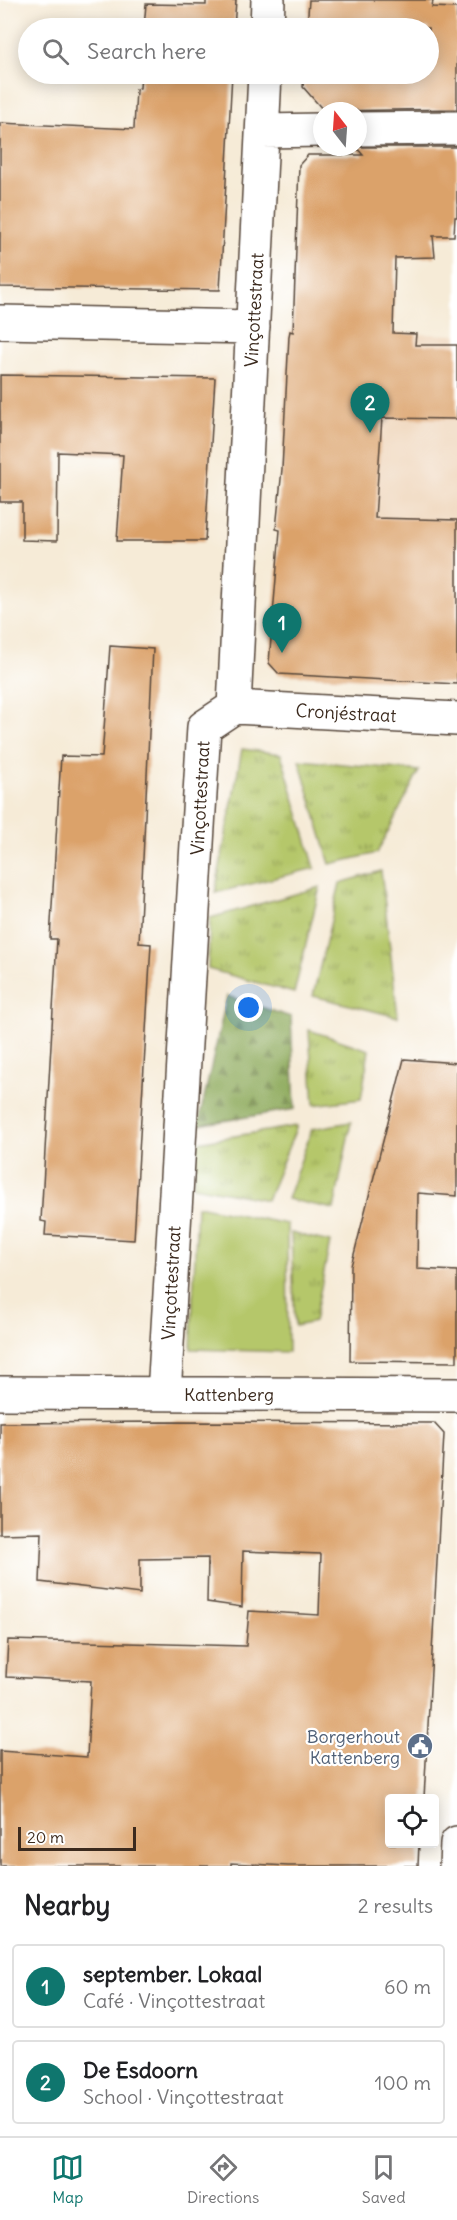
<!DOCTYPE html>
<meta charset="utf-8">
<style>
:root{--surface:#fff;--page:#f6f6f6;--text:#202124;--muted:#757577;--line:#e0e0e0;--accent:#0f766e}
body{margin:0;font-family:Delius,sans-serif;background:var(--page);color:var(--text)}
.controls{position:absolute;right:18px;bottom:18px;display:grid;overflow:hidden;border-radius:6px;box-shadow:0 3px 15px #0003}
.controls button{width:54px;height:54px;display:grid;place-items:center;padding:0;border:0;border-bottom:2px solid var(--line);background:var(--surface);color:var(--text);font:30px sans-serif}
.compass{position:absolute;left:313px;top:102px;width:54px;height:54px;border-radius:50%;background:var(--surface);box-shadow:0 3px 15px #0003;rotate:343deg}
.scale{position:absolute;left:18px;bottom:15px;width:118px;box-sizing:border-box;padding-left:6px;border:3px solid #3b2a1e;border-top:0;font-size:16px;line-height:21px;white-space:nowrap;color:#3b2a1e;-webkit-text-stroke:4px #fff;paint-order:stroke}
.you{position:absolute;left:249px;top:1008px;width:21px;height:21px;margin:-15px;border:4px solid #fff;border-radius:50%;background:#1a73e8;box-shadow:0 0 0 9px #1a73e833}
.badge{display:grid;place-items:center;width:39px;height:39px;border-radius:50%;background:var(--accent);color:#fff;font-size:20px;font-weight:700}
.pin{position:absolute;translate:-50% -50px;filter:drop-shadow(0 2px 3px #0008)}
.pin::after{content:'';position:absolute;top:32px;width:21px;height:18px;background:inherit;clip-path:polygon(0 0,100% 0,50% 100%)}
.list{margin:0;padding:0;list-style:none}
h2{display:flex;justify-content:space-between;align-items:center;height:78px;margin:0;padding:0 24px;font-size:26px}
h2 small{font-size:20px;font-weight:400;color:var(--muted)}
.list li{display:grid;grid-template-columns:39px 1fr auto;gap:18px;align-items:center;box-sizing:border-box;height:84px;margin:0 12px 12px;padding:0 12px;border:2px solid var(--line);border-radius:6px}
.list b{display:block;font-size:22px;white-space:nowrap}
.list p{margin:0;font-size:20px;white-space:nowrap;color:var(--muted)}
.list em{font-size:20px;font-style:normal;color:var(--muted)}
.icon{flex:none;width:33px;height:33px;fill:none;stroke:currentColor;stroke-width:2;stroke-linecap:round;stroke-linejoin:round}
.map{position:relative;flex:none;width:457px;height:1866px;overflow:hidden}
.search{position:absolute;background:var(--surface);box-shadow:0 3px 15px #0003;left:18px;right:18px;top:18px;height:66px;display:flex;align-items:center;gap:15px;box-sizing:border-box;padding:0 21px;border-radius:33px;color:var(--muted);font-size:22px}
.sheet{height:270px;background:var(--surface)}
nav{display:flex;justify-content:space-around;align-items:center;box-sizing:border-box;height:84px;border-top:2px solid var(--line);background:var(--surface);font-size:16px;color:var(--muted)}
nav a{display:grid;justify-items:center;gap:3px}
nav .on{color:var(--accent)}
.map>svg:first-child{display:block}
.built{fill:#efd6bb}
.grass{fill:url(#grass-tufts);stroke:#787844;stroke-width:1.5}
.forest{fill:url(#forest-firs);stroke:#666b3e;stroke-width:1.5}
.pitch{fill:#b5c76a;stroke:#787844;stroke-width:1.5}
.building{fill:#dba26b}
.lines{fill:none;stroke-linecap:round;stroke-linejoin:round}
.street-casing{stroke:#57473a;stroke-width:36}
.street{stroke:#fff;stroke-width:33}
.labels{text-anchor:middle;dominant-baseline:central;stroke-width:4.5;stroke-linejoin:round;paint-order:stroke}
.street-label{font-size:18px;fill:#3b2a1e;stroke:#fff}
.service-label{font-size:18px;fill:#4e5e75;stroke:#fff;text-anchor:end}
</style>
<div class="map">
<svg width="457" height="1866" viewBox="0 0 457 1866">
<defs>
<pattern id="grass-tufts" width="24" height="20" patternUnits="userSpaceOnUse" patternTransform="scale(1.5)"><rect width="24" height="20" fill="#b5c76a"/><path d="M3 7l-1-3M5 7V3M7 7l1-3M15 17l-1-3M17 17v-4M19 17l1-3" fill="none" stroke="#94a257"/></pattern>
<pattern id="forest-firs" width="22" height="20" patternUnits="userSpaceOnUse" patternTransform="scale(1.5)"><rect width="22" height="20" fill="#90ac5e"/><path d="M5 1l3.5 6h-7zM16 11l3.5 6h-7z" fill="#778c4d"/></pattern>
</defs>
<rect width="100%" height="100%" fill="#fff"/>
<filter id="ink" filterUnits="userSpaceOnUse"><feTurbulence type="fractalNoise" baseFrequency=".0167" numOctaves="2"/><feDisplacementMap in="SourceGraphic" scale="12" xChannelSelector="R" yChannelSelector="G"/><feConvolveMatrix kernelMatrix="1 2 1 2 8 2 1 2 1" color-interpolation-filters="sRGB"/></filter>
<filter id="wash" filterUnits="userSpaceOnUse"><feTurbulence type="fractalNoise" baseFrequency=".008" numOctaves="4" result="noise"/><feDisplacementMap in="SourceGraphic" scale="24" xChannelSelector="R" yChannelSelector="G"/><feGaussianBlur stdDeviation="1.35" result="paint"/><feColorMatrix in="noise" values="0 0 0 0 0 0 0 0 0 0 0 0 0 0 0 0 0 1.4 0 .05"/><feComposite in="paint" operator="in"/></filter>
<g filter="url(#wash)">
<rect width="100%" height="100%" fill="#f6ebd7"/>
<path class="built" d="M290,331l167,4v208l-178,-3 1,-10 -4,-1 4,-27 7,-166h2z"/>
<path class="grass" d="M242,749l39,5 34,114 -100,25z
M299,760l120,11 -42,82 -47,11z
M381,871l17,146 -85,-21 27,-113z
M320,887l-26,106 -86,-24 2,-51z
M309,1030l60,20 -8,49 -47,6z
M351,1122l-17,87 -47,-10 25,-70z
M297,1126l-30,74 -74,-14 5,-44z
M291,1233l39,9 -16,80 -19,4z"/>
<path class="forest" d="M227,996l64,21 4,92 -97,16z"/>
<path class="pitch" d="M197,1206l90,18 1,128 -97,-3z"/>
<g id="blocks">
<path class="building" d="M206,0h30l-2,28h-90l2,-24 60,1z
M309,0h124l-1,7 25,1v101l-133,2 -21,-24 1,-13h125v-46h-122z
M141,74h91l-12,216 -220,-3v-164l134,6 2,-40 4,-1z
M356,147h101v70h-2l-1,19h-21l2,21 -40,1 -2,75 23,1 -1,11h42v74l-75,-1 -7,100 82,2v164l-178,-10 -10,-11 11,-133 -4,-1 6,-60 7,-133 1,-5 3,1 6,-167 9,-10h55z
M0,375l215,3 -10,163h-88l6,-86 -65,-3 -1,89 -35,-1v-38h-22z
M110,646l43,3 -14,294 12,1 -17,296 -89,-5 1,-13 -5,-1 16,-282h-7l11,-183 41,1z
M404,1059l53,4v133l-39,-3 -1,76 40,2v91l-107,-1 1,-95z
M162,1422l272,1 10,11 -20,364h-34v46h29l-1,22h-130l-57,-3v3h-231v-115l87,6 4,-76 -85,-4 2,-37 238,6 3,-35 70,4 2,-61 -78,-3 -1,56 -35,-5 1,-44 -68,1v35l-100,-12 2,-49 -42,1v-111z"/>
</g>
</g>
<g filter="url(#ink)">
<use href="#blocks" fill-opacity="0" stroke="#57473a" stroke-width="1.5"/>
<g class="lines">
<g class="street-casing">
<path id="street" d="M267,28l1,-28
M358,129l99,-1
M263,131l59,-1
M0,322l253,5
M234,707l31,-633
M234,707l223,12
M0,1393l457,2
M164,1394l40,-667 30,-20
M456,1866l1,-23"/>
</g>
<use href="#street" class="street"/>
</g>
</g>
<defs>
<g id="civic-disc" transform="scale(1.35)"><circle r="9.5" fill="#5c6f8a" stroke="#fff"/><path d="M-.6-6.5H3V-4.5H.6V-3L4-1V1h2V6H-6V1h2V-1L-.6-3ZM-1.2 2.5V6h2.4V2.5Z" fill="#fff"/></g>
</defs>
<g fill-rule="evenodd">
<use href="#civic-disc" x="420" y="1746"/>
</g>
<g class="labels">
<g class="street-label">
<text transform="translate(254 310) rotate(-87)">Vinçottestraat</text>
<text transform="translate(346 713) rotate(3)">Cronjéstraat</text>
<text transform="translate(200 798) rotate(-87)">Vinçottestraat</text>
<text transform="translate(171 1283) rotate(-87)">Vinçottestraat</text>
<text x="229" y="1394">Kattenberg</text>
</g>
<g class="service-label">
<text x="400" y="1736">Borgerhout<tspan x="400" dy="21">Kattenberg</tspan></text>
</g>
</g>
</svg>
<div class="controls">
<button><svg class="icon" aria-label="locate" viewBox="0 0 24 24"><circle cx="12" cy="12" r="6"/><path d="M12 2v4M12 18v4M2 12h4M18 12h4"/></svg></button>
</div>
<svg class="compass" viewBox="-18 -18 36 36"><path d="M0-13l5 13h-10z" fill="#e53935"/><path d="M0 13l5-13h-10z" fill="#757577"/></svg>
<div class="scale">20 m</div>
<div class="you"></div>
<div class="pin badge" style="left:282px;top:653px">1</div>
<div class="pin badge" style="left:370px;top:433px">2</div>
<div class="search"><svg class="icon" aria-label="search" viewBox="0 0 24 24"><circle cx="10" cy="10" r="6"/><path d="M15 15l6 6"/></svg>Search here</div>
</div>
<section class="sheet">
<h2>Nearby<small>2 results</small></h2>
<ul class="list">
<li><span class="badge">1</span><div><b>september. Lokaal</b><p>Café · Vinçottestraat</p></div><em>60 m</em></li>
<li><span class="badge">2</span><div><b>De Esdoorn</b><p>School · Vinçottestraat</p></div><em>100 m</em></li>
</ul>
</section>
<nav>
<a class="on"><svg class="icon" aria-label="map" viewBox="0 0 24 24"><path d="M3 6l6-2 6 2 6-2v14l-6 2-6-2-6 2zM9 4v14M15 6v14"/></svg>Map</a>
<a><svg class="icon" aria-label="directions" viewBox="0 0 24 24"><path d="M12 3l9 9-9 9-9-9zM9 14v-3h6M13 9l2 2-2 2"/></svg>Directions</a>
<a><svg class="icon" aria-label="saved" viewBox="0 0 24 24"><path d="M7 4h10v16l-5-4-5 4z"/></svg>Saved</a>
</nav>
